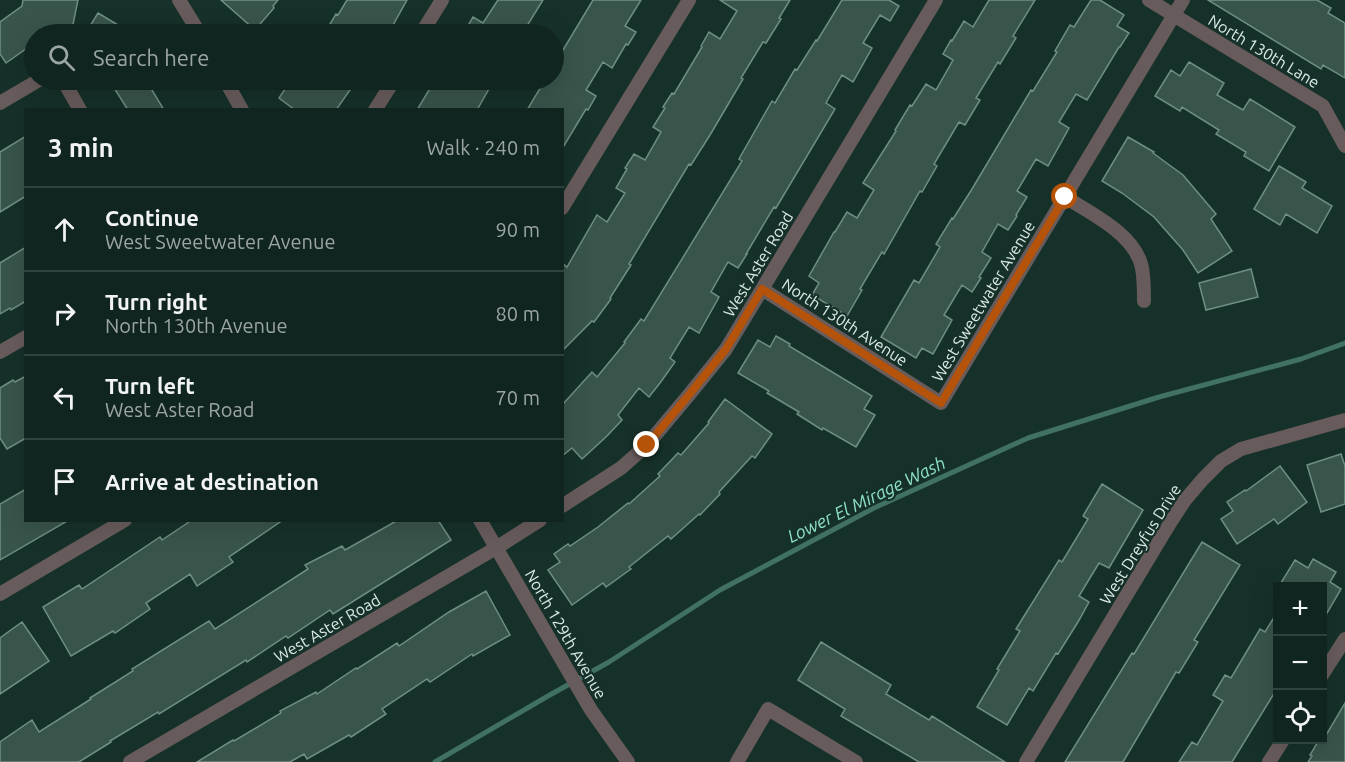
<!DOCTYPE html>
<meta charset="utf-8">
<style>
:root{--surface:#102520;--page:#192d29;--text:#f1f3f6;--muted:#9ca5a5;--line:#30423e}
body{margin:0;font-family:Ubuntu,sans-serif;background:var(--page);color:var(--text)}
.controls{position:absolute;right:18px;bottom:18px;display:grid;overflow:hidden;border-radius:0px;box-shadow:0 6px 24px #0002}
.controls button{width:54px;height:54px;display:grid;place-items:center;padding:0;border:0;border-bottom:2px solid var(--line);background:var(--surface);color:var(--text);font:30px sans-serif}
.stop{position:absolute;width:18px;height:18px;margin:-14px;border:4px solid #b45309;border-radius:50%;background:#fff}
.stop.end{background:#b45309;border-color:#fff;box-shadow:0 2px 6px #0008}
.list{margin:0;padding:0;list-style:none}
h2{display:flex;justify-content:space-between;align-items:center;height:78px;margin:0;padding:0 24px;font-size:26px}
h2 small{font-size:20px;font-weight:400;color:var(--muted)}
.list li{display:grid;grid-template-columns:39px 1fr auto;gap:18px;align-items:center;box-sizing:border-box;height:84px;padding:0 24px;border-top:2px solid var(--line)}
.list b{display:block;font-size:22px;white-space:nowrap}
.list p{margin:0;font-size:20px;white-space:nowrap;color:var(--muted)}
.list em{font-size:20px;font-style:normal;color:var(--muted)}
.icon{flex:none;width:33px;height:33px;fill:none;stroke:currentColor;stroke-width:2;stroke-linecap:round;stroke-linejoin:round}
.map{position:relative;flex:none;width:1345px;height:762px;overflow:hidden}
.search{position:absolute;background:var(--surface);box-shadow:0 6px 24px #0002;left:24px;top:24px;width:540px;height:66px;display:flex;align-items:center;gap:15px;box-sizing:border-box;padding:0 21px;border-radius:33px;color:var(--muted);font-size:22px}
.panel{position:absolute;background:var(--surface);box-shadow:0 6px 24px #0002;left:24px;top:108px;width:540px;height:414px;border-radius:0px}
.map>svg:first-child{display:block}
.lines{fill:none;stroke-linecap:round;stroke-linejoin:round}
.stream{stroke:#407163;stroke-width:5}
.building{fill:#38544b;stroke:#708e84;stroke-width:1.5}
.minor{stroke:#685b5b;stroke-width:14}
.route{stroke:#b45309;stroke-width:8}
.labels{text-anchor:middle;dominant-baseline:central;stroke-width:4.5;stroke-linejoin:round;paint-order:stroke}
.street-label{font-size:16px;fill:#daeae5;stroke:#16312a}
.water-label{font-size:18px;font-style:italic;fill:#8ee0c8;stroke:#16312a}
</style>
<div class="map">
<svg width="1345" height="762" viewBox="0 0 1345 762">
<rect width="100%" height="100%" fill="#16312a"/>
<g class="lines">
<path class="stream" d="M435,762l113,-66 61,-34 111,-72 154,-82 154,-70 131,-41 142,-38 44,-16"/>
</g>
<path class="building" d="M23,0h55l-7,34h-37v9l-28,20 -6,-9v-32l22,-16z
M221,0h57l-5,6 1,2 -19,22z
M347,0h60l-19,34h-64l12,-20 2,1z
M498,0h45l-21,34h-59l10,-17 10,6z
M593,0h48l-16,26 11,6 -8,13 -2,-1 -14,24 -9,-6 -17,28 10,6 -8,14 -2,-1 -24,40v-39h-35l18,-30h9v-15z
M720,0h70l-11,18 2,1 -15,24 -3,-1 -22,36 2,1 -33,56 -19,30 -2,-1 -60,100 2,1 -21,33 1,1 -17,23 -2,-1 -30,30v-88l5,4 30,-52 10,7 18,-29 -9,-5 11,-19 -2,-1 9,-14 11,6 16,-28 -8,-5 12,-19 -2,-1 9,-14 2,1 28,-47 -1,-1 8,-14 11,7 17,-28z
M842,0h47l10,6 -9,15 -10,-6 -17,28 9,5 -19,34 -11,-7 -16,28 9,6 -59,99 -2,-1 -28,47h1l-9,14 -10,-6 -17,30 8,5 -20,36 -10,-6 -19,31 5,4 -15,21 -11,14 -10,-9 -21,27 4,5 -15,16 -25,23 -10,-11 -10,8v-51l30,-33 5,5 28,-34 -1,-1 17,-23 3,2 98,-160 -3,-2 33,-58 3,2 20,-34 2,1 19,-30 1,1z
M989,0h46l-22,36 3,2 -16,26 -2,-2 -22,36 4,2 -15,25 -6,-3 -25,42 3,2 -15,26 -2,-1 -36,63 -2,-2 -22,37 2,1 -15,26 -35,-21 7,-12 -10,-7 25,-44h1l12,-20 10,6 17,-28 -11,-7 33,-52 -1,-1 15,-25 2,1 14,-22 10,6 17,-30 -10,-6 8,-14 1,1 12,-20 9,6z
M1091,0h9l24,15 -7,11 12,7 -9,14h-1l-32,53 -11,-6 -17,28 10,6 -21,38 -12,-7 -19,32 10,6 -11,18 1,1 -9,14 -10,-6 -16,28 9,6 -12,19 2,1 -9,14 -10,-7 -18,30 8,5 -19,34 -11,-6 -6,10 -35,-21 33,-57 5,3 21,-36 -4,-3 16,-26 1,1 19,-30 59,-99 2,1 24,-39 -2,-1 15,-26 4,2z
M1208,0h109l14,8 -3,5 17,10v55l-22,-13 -2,4z
M98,13l35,21h-48z
M1189,62l35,21 -7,12 26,15 7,-11 45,28 -26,44 -25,-15 2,-4 -30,-18 3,-4 -37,-23 -2,4 -25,-15 16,-26 9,6z
M109,80h37l18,30h-36z
M291,80h66l-21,30h-41l-16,-12z
M435,80h59l-17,30h-60z
M26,136v60l-26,16v-60z
M1128,137l26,15 -1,1 30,22 33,39 -5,5 21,32 -34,22 -15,-23 -29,-33 -32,-24 -20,-12z
M1279,166l27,16 -4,6 30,18 -15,27 -31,-19 -6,11 -26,-16z
M26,247v54l-15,9 -1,-2 -10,6v-51z
M1251,269l7,28 -52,13 -7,-27z
M776,336l14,8 -1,2 83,50 -8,13 11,6 -19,32 -33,-19 -1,2 -25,-16 2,-2 -32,-19 2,-2 -31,-18 20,-33 12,7z
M26,376v62l-19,11 -7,-11v-50l13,-8 2,2z
M725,399l47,35 -17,24 -3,-2 -33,36 1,2 -20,21 -1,-1 -28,25 -3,-3 -39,31 2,2 -25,18 -3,-4 -31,22 -24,-35 12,-8 -6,-8 14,-10 2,2 28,-19 30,-24 1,1 31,-28 -2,-2 20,-21 3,2 28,-32 -1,-1z
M1341,454l4,12v38l-24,8 -14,-47z
M1280,466l27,36 -29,22 -4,-5 -37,25 -16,-25 12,-8 -6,-9 18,-12 1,1z
M1102,484l41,26 -34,58 -10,-5 -20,33 10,6 -11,20 -20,32 -2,-1 -23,38 -4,-3 -22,37 -30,-18 22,-37 -2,-1 23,-38 -4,-2 43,-69 3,2 26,-43 -5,-3z
M26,489v31h43l-69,40v-56z
M192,520h91l-54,37 4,5 -36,24 -7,-12 -44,29 4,6 -35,24 -2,-2 -42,25 -28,-49 36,-22 3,4 78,-52 2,3z
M398,520h40l13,20 -118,74 -3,-4 -42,28 -2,-2 -39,26 -1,-2 -87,54 -1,-2 -48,29 1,1 -32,20h-79v-20l32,-22 7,12 52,-33 -1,-1 43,-27 -1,-2 77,-48 6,8 93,-60 -3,-4 37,-19 3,4z
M1202,542l38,23 -46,75 4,2 -19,31 -3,-1 -53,90h-58l67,-109 2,1z
M1313,559l23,13 -6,10 11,7 -18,31v-34h-44l16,-26 13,8z
M486,591l24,44 -37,21 -1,-2 -42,28 -3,-3 -45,30 4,5 -35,23 -2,-2 -42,24 -3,-5 -14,8h-93l36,-22 1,1 47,-28 -1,-2 36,-19 1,2 39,-26 1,1 40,-26 2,3 50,-34z
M1278,611v76l-46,75h-53l13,-20 5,3 26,-44 -10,-6 12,-20 6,3 29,-49 5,3z
M22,622l27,39 -49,33v-56z
M821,642l70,43 -5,9 43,26 3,-4 73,46h-86l-78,-46 4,-7 -47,-29z
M1345,703v59h-37l4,-6 -2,-1 9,-15h4v-5l2,2z"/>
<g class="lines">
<path class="minor" d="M179,0l21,34
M1149,0l174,106 22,40
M421,34l21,-34
M63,80l17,30
M225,80l17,30
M0,103l39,-23
M375,110l19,-30
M1065,197c27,17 71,38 77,71 2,11 2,23 2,33
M562,208l127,-208
M762,289l179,114 242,-403
M0,352l26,-15
M562,506l59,-38 26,-23 41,-49 38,-47 210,-349
M480,520l111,190 37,52
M0,594l125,-74
M1322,675l23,-36
M130,762l366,-214 44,-28
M737,762l31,-53 88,53
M1026,762l144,-239 15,-23 18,-21 18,-18 20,-12 104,-29
M1269,762l14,-22"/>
</g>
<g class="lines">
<path class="route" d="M647,445l41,-49 38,-47 36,-60 179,114 124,-206"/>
</g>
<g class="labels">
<g class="street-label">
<text transform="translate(1264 51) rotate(31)">North 130th Lane</text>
<text transform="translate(758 264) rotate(-59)">West Aster Road</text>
<text transform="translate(983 301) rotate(-59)">West Sweetwater Avenue</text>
<text transform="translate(845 322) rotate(33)">North 130th Avenue</text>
<text transform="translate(1140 544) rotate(-58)">West Dreyfus Drive</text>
<text transform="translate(327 628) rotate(-30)">West Aster Road</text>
<text transform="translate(566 634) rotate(60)">North 129th Avenue</text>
</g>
<g class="water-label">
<text transform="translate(866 499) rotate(-26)">Lower El Mirage Wash</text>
</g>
</g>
</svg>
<div class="controls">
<button>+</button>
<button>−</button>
<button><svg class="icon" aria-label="locate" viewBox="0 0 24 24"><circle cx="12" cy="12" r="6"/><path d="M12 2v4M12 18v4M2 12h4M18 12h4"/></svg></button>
</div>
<div class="stop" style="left:1065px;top:197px"></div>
<div class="stop end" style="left:647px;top:445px"></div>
<div class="search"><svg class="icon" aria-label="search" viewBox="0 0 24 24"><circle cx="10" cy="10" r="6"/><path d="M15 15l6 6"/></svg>Search here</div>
<section class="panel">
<h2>3 min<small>Walk · 240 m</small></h2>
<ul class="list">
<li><svg class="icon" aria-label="ahead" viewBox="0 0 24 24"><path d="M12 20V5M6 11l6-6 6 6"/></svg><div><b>Continue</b><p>West Sweetwater Avenue</p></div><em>90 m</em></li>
<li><svg class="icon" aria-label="right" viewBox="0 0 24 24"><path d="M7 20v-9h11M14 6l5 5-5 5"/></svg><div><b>Turn right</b><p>North 130th Avenue</p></div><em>80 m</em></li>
<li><svg class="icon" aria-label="left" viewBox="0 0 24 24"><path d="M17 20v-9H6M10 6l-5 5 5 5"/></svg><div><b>Turn left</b><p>West Aster Road</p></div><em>70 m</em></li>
<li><svg class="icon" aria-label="arrive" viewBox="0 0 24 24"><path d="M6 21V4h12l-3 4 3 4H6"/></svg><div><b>Arrive at destination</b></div></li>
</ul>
</section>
</div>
